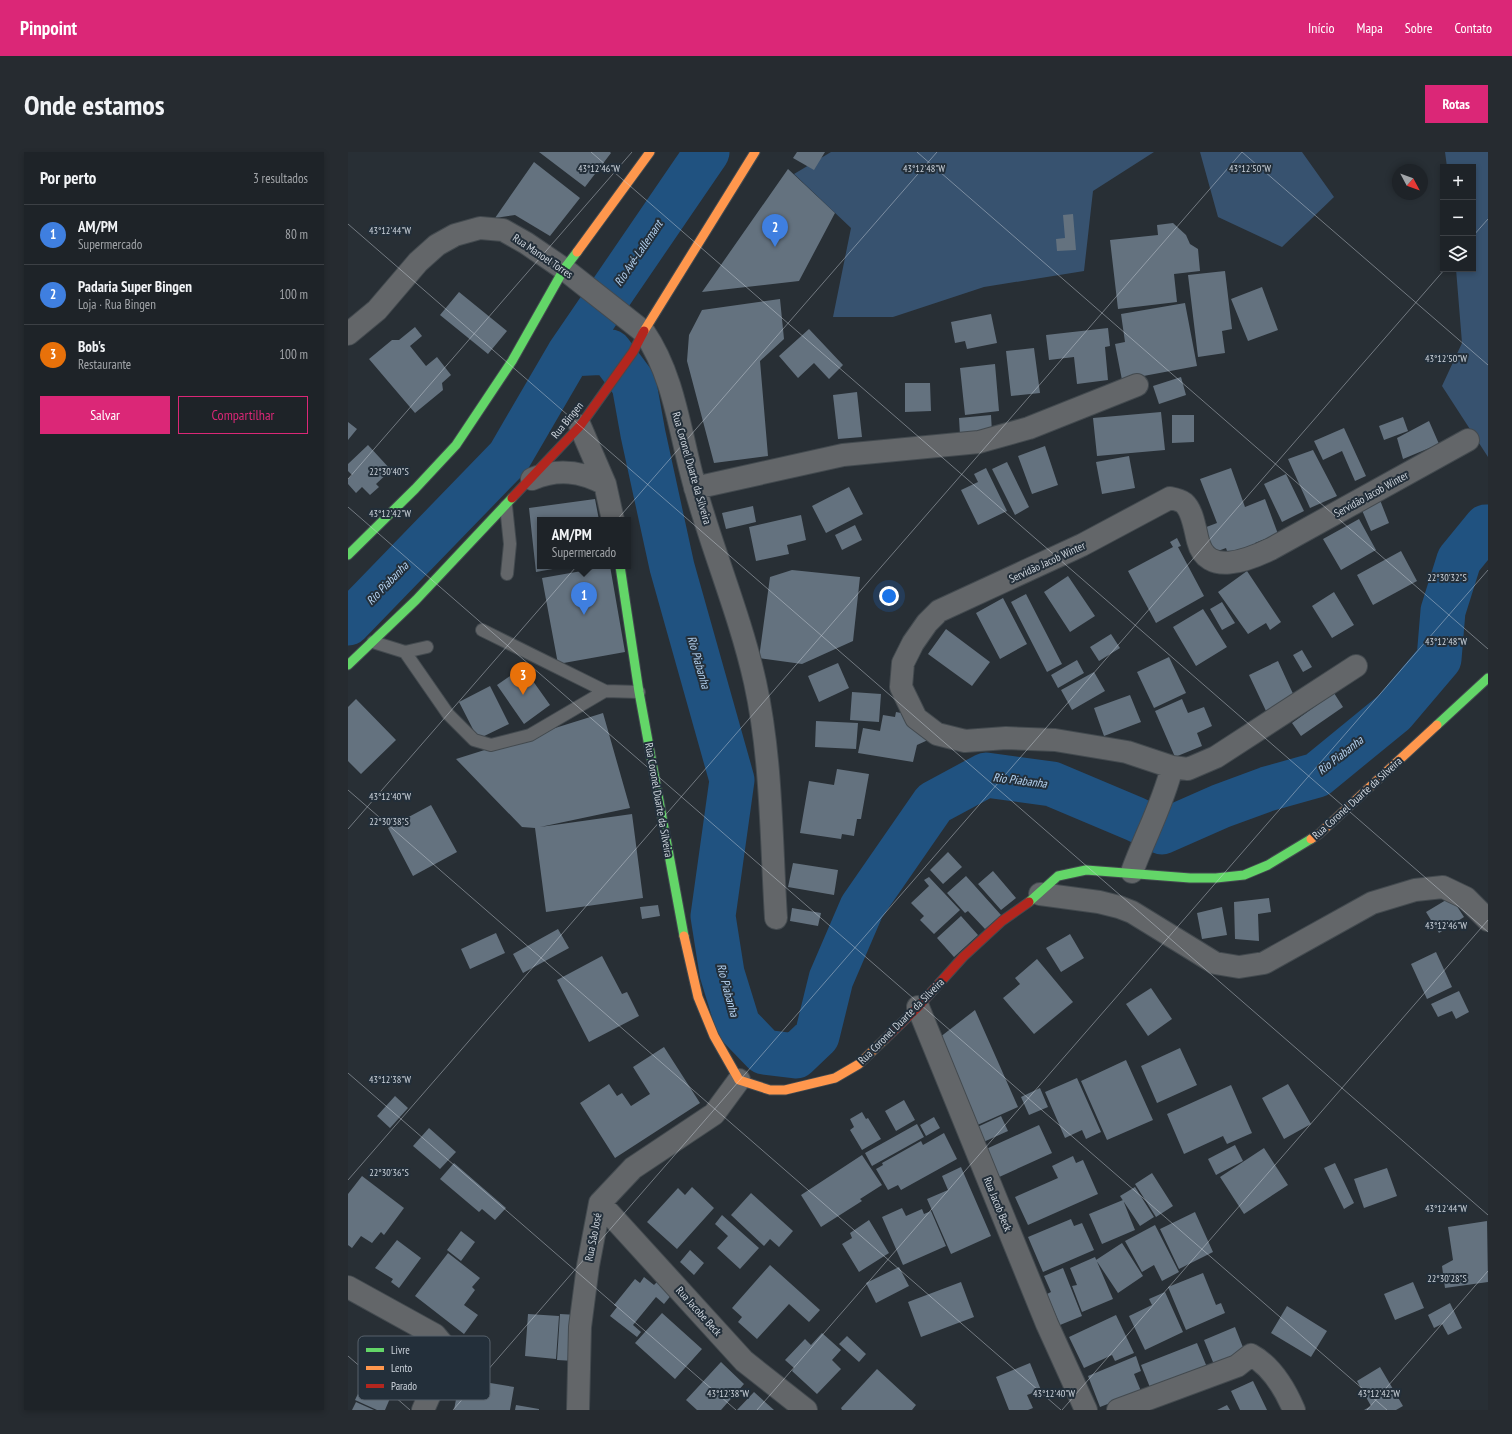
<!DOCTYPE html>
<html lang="pt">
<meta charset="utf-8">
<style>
:root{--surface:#1e2328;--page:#262b30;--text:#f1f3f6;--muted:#a1a4a8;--line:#3c4045;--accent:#db2777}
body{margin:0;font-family:"PT Sans Narrow",sans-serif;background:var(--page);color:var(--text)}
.controls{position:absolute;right:12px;top:12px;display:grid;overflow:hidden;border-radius:0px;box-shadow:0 2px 6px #0003}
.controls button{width:36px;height:36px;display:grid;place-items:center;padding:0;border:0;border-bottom:1px solid var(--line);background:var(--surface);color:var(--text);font:20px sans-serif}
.compass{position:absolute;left:1044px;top:12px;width:36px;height:36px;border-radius:50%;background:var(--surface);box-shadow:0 2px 6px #0003;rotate:131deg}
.you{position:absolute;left:541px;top:444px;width:14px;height:14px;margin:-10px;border:3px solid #fff;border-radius:50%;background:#1a73e8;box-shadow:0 0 0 6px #1a73e833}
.badge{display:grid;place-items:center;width:26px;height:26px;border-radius:50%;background:var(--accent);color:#fff;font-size:13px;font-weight:700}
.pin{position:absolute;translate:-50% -33px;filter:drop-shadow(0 1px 2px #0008)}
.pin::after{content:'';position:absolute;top:21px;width:14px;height:12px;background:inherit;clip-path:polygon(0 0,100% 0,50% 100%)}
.popup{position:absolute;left:189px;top:365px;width:94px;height:52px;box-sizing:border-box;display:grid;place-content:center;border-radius:0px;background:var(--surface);filter:drop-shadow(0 1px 3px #0005);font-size:13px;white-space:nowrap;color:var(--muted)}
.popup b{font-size:15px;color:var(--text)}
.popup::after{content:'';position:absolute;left:50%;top:100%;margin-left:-8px;border:8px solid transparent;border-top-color:var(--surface)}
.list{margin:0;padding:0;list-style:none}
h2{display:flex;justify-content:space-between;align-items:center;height:52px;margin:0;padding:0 16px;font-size:17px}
h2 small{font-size:13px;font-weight:400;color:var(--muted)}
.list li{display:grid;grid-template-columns:26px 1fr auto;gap:12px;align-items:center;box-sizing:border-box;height:60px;padding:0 16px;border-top:1px solid var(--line)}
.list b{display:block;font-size:15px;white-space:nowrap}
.list p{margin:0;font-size:13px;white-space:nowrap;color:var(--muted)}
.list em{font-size:13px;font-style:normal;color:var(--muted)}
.actions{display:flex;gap:8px;padding:12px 16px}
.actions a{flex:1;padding:9px 0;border:1px solid var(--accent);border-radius:0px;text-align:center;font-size:14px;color:var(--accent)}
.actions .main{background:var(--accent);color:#fff}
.icon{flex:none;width:22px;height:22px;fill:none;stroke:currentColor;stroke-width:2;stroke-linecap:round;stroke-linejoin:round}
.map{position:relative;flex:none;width:1140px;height:1258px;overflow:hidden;border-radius:0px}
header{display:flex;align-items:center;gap:24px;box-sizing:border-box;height:56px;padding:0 20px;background:var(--accent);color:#fff}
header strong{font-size:19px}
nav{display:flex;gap:22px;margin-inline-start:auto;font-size:14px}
.intro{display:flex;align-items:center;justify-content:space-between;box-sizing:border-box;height:96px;padding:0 24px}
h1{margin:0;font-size:28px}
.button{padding:10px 18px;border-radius:0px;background:var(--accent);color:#fff;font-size:14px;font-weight:700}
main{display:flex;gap:24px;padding:0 24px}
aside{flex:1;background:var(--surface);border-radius:0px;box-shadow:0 2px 6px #0003}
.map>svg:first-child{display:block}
.green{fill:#37526f}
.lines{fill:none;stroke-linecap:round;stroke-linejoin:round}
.river{stroke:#205280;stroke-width:45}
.building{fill:#64727f}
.lane-casing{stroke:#434a4f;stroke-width:14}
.street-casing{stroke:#434a4f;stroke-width:24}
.fast-casing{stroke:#434a4f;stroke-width:11}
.slow-casing{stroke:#434a4f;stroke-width:11}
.jam-casing{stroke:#434a4f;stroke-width:11}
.lane{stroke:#636669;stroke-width:12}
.street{stroke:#636669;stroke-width:22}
.fast{stroke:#63d668;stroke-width:9}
.slow{stroke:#ff974d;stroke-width:9}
.jam{stroke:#b3261e;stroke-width:9}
.ticks{fill:none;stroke:#ced5dd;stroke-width:1;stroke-opacity:0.45}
.labels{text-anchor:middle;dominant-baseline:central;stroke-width:4;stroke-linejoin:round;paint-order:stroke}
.street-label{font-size:11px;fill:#ced5dd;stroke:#232f3a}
.water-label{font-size:12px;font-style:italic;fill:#b5d2f0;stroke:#232f3a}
.key{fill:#232f3a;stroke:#56616b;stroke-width:1}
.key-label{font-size:11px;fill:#ced5dd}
.ticks-label{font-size:10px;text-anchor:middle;fill:#ced5dd;stroke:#232f3a;stroke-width:4;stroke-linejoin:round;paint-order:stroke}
</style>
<header>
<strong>Pinpoint</strong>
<nav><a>Início</a><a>Mapa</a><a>Sobre</a><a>Contato</a></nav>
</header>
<div class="intro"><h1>Onde estamos</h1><a class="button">Rotas</a></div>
<main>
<aside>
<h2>Por perto<small>3 resultados</small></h2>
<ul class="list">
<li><span class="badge" style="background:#3f7fe0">1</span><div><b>AM/PM</b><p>Supermercado</p></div><em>80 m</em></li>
<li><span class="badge" style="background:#3f7fe0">2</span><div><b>Padaria Super Bingen</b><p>Loja · Rua Bingen</p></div><em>100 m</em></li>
<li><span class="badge" style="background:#e8710a">3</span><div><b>Bob's</b><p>Restaurante</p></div><em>100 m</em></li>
</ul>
<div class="actions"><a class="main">Salvar</a><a>Compartilhar</a></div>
</aside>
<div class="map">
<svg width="1140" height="1258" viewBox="0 0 1140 1258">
<rect width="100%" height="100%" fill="#282f35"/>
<path class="green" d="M483,0h323l-61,39 -9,80 -100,16 -91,30h-60l18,-89 -57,-54z
M852,0h102l32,45 -52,50 -64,-30z
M1097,0h43v305l-46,-71 20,-43 -6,-74h17v-102h-26z"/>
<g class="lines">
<path class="river" d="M221,202l41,-2 24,32 9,50 29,133 60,213 -19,136 9,57 16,52 26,27 32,4 21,-20 14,-57 31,-72 72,-104 52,-28 66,9 83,35 27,13 59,-26 46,-17 50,-14 77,-63 45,-53 4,-48 16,-51 27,-33h2
M0,471l161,-166 60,-103 138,-202"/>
</g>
<path class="building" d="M191,0h71l1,1 -26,34z
M449,0h28l-11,18 -21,-12z
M186,10l46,36 -30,38 -35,-21 -20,3z
M440,17l47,44 -36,68 -97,11z
M725,62l3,36 -19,1 -1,-12 9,-1 -2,-23z
M825,71l13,12 4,9 8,5 2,22 -26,3 3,28 -59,7 -8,-69 48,-5 -1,-10z
M877,119l7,58 -10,2 3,22 -27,4 -10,-82z
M914,135l16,43 -30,11 -17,-42z
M111,140l48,39 -19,23 -48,-39z
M432,147l4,40 -24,22 8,95 -54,7 -27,-102 2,-26 13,-25z
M837,151l12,63 -75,14 -7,-36 10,-2 -4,-28z
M643,162l6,29 -30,6 -2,-8 -10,2 -4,-21z
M67,175l7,9 -12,10 16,20 11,-9 14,18 -9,8 1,7 -28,23 -46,-54 23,-19h7z
M760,176l2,18 -5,1 3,33 -31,4 -3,-27 -25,3 -3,-25z
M461,177l34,36 -14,14 -15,-16 -16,15 -19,-22z
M686,196l6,45 -29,3 -5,-45z
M647,212l4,47 -34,4 -5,-47z
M833,225l5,18 -27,9 -6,-18z
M557,231h25l1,28 -26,1z
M509,240l5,45 -24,2 -5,-44z
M813,260l4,38 -68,6 -4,-38z
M643,263l1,17 -32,3 -1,-17z
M824,263h22v27l-22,1z
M1055,265l5,14 -24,9 -5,-14z
M1081,269l10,23 -36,15 -6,-21z
M0,270l9,7 -9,11z
M996,276l22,48 -11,5 -13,-30 -19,9 -9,-19z
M20,293l23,25 -15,14 3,3 -9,8 -8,-8 -6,6 -8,-9v-5l4,-4 -4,-4v-7z
M697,294l13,39 -26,9 -14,-38z
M965,298l24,46 -27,12 -22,-49z
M781,304l6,32 -33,6 -6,-32z
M659,310l22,45 -14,8 -23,-46z
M638,316l21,43 -29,14 -17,-35 17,-8 -4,-8z
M883,316l14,39 20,-8 13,35 -23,9 1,5 -27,9 -3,-9 -16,6 -9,-25 16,-6 -17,-44z
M938,322l18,37 -22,11 -18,-38z
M501,335l14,27 -37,19 -14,-27z
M247,347l4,21h-59v46l24,1 -28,5 -7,-64z
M1032,348l9,23 -18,8 -10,-23z
M405,354l3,16 -30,7 -4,-16z
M453,363l5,25 -19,5 2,9 -33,7 -7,-34z
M1011,367l17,31 -35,20 -18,-31z
M507,373l7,15 -20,10 -7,-15z
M829,386l4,8 -3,1 26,49 -48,27 -28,-52 45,-24 -3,-5z
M1053,399l16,30 -44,24 -16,-30z
M262,414l15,86 -67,12 -16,-86z
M444,418l68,7 -7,64 -51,23 -43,-6 11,-81z
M899,419l34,51 -11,8 -4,-7 -18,11 -30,-42z
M720,424l27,40 -25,16 -26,-40z
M986,440l20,33 -22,13 -20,-32z
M678,442l36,70 -15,8 -36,-70z
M655,446l24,46 -27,15 -24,-46z
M874,450l13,21 -13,7 -12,-21z
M855,457l24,38 -31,19 -23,-39z
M598,477l44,33 -18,24 -44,-32z
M763,482l9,14 -21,13 -9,-14z
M954,498l10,17 -9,5 -10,-17z
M821,505l17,36 -32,15 -17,-36z
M729,508l7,13 -26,15 -7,-13z
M930,509l17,37 -29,13 -17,-36z
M490,511l11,25 -30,14 -11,-26z
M175,515l27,38 -26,19 -27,-39z
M746,520l11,19 -33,19 -11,-20z
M142,534l19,38 -31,15 -19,-37z
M504,540l29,2 -2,28 -29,-2z
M986,541l9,14 -42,29 -9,-13z
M782,543l11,27 -37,14 -10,-28z
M8,547l40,41 -35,34 -13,-13v-54z
M834,547l6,14 16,-6 8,19 -15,7 5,13 -27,11 -20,-46z
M548,560l10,2 22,26 -11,5 -4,17 -55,-9 5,-25 17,3 3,-16 12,2z
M255,561l27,95 -90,19 92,-13 11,84 -97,14 -11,-84 -13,-1 -66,-68z
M468,569l42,2 -2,26 -41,-2z
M489,617l32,5 -8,45h-4l-3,17 -12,-2 -1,5 -41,-6 9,-52 25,4z
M83,653l26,47 -44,24 -25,-48z
M600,700l14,15 -19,17 -13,-14z
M445,711l45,7 -4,25 -46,-8z
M645,719l23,27 -15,12 -23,-26z
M618,724l35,39 -16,14 -17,-18 -3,2 -18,-20z
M581,725l31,33 -26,24 -14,-14 4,-4 -13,-13 18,-17 -5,-6z
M1103,745l13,20 -25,16 -13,-21z
M921,746l2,14 -13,2 1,27 -24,-2 -1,-37z
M310,753l2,11 -18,3 -2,-12z
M874,755l5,28 -25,4 -5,-26z
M444,756l29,5 -3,13 -28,-5z
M613,764l17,19 -24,22 -17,-19z
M210,777l11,19 -46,25 -10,-19z
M148,781l9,20 -35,16 -9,-20z
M722,782l14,24 -23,14 -15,-24z
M1088,800l16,35 -25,12 -16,-35z
M254,804l20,38 5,-2 12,24 -50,26 -32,-62z
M689,807l36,43 -39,32 -31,-36 17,-14 -5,-6z
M803,836l21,31 -24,17 -22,-32z
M1111,839l10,21 -13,7 -4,-8 -14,6 -7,-13z
M627,858l43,97 -45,20 -38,-86z
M316,895l36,56 -85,55 -35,-55 29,-19 8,12 5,-3 9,13 19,-12 -17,-27z
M832,896l17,37 -40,18 -16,-37z
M778,908l27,60 -46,20 -26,-59z
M729,926l24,54 -15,7 -4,-9 -17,8 -20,-46z
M940,932l23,40 -27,15 -22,-41z
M883,933l21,48 -25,11 -4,-8 -39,18 -17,-40z
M692,936l8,19 -19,8 -8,-18z
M47,944l13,12 -18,20 -13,-12z
M556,948l11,20 -19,11 -11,-20z
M514,960l4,7 2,-1 13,21 -19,11 -12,-20 4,-3 -4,-8z
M653,964l7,15 -29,13 -6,-15z
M586,965l6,11 -14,8 -6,-11z
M569,972l7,13 -52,29 -7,-13z
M691,973l13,28 -55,25 -13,-28z
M81,976l27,24 -16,17 -27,-23z
M596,981l13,26 -56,31 -3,-5 -10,5 -12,-21 7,-4 -1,-2 39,-22 2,4z
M887,993l8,16 -27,14 -8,-16z
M916,996l24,37 -44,29 -24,-37z
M514,1003l20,30 -22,14 2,2 -41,26 -20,-32z
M725,1004l3,7 7,-3 15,34 -70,31 -13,-28 43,-19 -6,-12z
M106,1011l52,45 -11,12 -13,-11 -3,3 -39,-33z
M987,1011l19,40 -10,6 -20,-41z
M613,1015l30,69 -40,18 -24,-55 21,-9 -6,-14z
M1039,1016l10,28 -33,12 -10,-29z
M804,1021l21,33 -17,11 -21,-33z
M14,1024l42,32 -20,27 -3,-3 -9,11 -11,-7 -9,12 -4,-3v-51z
M344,1035l22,21 -37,41 -30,-27 31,-34 7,7z
M787,1035l19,30 -14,9 -20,-30z
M403,1041l42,38 -14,16 -9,-8 -6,7 -33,-31z
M775,1048l12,30 -33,14 -13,-30z
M554,1056l4,8 16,-7 2,5 7,-3 15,35 -43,19 -21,-48z
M847,1060l18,40 -34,17 -19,-40z
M374,1063l37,33 -19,21 -23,-21 11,-12 -13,-12z
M723,1067l3,7 8,-3 12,27 -51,22 -15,-35z
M521,1068l20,33 -30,19 -17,-28 10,-6 -2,-5z
M1139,1069l1,61 -43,6 -3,-22 11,-6 -5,-33z
M807,1073l24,47 -17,9 -8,-16 -12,7 -17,-31z
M113,1079l14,11 -14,19 -14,-11z
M49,1088l24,18 -22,30 -8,-6 2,-3 -18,-11z
M774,1091l21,33 -25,17 -22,-33z
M342,1098l14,13 -10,12 -14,-13z
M100,1101l32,25 -8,9 3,3 -11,15 14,10 -14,19 -49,-38z
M747,1105l18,42 -31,13 -10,-26 5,-1 -7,-17z
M422,1113l50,45 -11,12 -20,-18 -32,35 -19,-17 4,-5 -10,-9z
M551,1115l10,19 -33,17 -10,-20z
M715,1116l19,48 -22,9 -13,-31 4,-2 -7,-16z
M855,1121l13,32 5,-2 4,10 -39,17 -18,-43z
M296,1125l10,8 4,-4 15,12 -9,11 -8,-7 -23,28 8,7 -4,5 -27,-21 7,-9 -3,-2 21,-26 5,4z
M613,1130l13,35 -53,20 -13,-35z
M1065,1130l11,26 -29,12 -11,-26z
M817,1140l18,40 -38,18 -16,-34 23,-11 -3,-6z
M1102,1151l12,25 -14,7 -6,-11 -8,4 -6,-13z
M939,1154l40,25 -16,26 -40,-24z
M314,1161l40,36 -27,30 -40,-36z
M180,1162l31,2 -3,43 -31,-3z
M212,1162l18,1 -4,46 -17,-1z
M768,1163l18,38 -19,8 -3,-6 -28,13 -15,-31z
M887,1175l11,28 -31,12 -11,-27z
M474,1181l19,17 -9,10 9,9 -24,25 -25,-23 2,-3 -9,-8 20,-21 6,6z
M499,1184l19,18 -7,8 -20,-18z
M849,1191l12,29 -56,23 -12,-30z
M788,1204l5,15 -7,3 7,17 -41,16 -12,-31z
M373,1210l23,22 -23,26h-24l-11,-10z
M682,1211l11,27 -14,5 6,13 -5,2h-19l-13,-33z
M1032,1215l23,39 -7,4h-32l7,-4 -14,-25z
M529,1217l39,36 -4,5h-70l-1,-2z
M112,1226l54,9 -4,23h-56z
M905,1229l14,29h-27l-9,-19z
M15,1231l28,13 -6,14h-8l-22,-10z
M406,1240l20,18h-37z
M8,1250l18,8h-22z
M168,1253l23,4v1h-24z
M879,1253l3,5h-13z"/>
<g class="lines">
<g class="lane-casing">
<path id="lane" d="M158,354l4,38 -3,30
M134,478l123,61 34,1
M25,490l32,10 22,-5
M57,500l43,62 26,26 17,5 39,-10 75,-44"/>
</g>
<g class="street-casing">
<path id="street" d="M0,182l29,-24 41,-48 19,-17 18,-10 25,-7 23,2 23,13 38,26 80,63c31,45 36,103 51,155 18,65 45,128 60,195 17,77 16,157 21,236
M232,274l25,58 8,36
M184,327c26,-11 49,-8 73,5
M347,336l148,-33 136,-13 50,-14 108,-43
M1008,514l-140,91 -28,12 -16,-2 -45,-15 -72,-12 -49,-2 -41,3 -28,-7 -21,-16 -15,-31 2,-24 10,-20 14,-20 12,-12 143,-66 88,-47c5,1 10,2 14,5 9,8 11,27 14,38 9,36 50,19 73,8l197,-109
M784,720c13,-36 31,-68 40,-105
M692,742l59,8 20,5 13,5 83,51 24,4 25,-4 108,-60 43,-13 28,-3 23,11 22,22
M570,855l129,317 39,86
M252,1051l144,158 62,49
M0,1135l87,48 10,12v13l-22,50
M230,1258l2,-83 8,-61 12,-63 33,-35 81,-54 25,-34
M770,1258l119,-44 14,-11c21,11 34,34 43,55"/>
</g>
<g class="fast-casing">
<path id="fast" d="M0,403l67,-66 41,-44 56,-84 52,-92 13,-17
M272,414l19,126 45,244
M0,513l68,-65 96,-102
M1089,573l51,-47
M681,750l29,-26 28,-6 104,8h26l28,-3 24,-10 43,-26"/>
</g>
<g class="slow-casing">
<path id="slow" d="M229,100l73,-100
M296,179l111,-179
M963,687l8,-5 118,-109
M336,784l14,61 16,39 25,44 31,10h15l50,-12 24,-14 26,-25"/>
</g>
<g class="jam-casing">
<path id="jam" d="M164,346l68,-72 53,-74 11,-21
M537,887l33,-32 45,-50 39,-36 27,-19"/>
</g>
<use href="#lane" class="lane"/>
<use href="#street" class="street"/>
<use href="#fast" class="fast"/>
<use href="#slow" class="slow"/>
<use href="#jam" class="jam"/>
</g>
<path class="ticks" d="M243,0l897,780M569,0l571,497M894,0l246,213M0,72l1140,991M1125,84l15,-17M0,327l284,-327M0,355l1039,903M0,638l713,620M0,677l589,-677M0,921l388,337M0,1028l894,-1028M0,1204l62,54M105,1258l992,-1141M409,1258l731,-840M714,1258l426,-490M1019,1258l121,-139"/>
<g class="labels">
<g class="street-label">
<text transform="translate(195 104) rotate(34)">Rua Manoel Torres</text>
<text transform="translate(219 268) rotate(-51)">Rua Bingen</text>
<text transform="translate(344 316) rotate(74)">Rua Coronel Duarte da Silveira</text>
<text transform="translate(1023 342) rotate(-29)">Servidão Jacob Winter</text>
<text transform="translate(699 410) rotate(-25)">Servidão Jacob Winter</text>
<text transform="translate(1009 646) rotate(-42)">Rua Coronel Duarte da Silveira</text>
<text transform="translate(311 648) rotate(80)">Rua Coronel Duarte da Silveira</text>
<text transform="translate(553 869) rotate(-45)">Rua Coronel Duarte da Silveira</text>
<text transform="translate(650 1052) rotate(68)">Rua Jacob Beck</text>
<text transform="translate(245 1085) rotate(-79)">Rua Sâo José</text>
<text transform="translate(351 1159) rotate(48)">Rua Jacobe Beck</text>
</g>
<g class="water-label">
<text transform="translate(290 101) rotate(-56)">Rio Avé‐Lallemant</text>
<text transform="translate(39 431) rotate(-46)">Rio Piabanha</text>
<text transform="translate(351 510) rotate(74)">Rio Piabanha</text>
<text transform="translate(992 603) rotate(-38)">Rio Piabanha</text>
<text transform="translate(672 628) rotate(7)">Rio Piabanha</text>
<text transform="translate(380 838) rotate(75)">Rio Piabanha</text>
</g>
</g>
<rect x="10" y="1184" width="132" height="64" rx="6" class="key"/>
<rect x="18" y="1196" width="18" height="4" fill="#63d668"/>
<rect x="18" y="1214" width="18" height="4" fill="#ff974d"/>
<rect x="18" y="1232" width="18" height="4" fill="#b3261e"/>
<g class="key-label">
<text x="43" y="1202">Livre</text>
<text x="43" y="1220">Lento</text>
<text x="43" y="1238">Parado</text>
</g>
<g class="ticks-label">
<text x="251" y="20">43°12'46"W</text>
<text x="576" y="20">43°12'48"W</text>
<text x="902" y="20">43°12'50"W</text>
<text x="42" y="82">43°12'44"W</text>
<text x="1098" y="210">43°12'50"W</text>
<text x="41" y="323">22°30'40"S</text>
<text x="42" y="365">43°12'42"W</text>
<text x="1099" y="429">22°30'32"S</text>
<text x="1098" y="493">43°12'48"W</text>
<text x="42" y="648">43°12'40"W</text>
<text x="41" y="673">22°30'38"S</text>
<text x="1098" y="777">43°12'46"W</text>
<text x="42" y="931">43°12'38"W</text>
<text x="41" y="1024">22°30'36"S</text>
<text x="1098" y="1060">43°12'44"W</text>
<text x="1099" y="1130">22°30'28"S</text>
<text x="380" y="1245">43°12'38"W</text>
<text x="706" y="1245">43°12'40"W</text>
<text x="1031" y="1245">43°12'42"W</text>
</g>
</svg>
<div class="controls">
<button>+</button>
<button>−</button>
<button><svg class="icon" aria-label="layers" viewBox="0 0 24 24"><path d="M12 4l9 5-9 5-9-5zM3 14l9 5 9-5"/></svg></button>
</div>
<svg class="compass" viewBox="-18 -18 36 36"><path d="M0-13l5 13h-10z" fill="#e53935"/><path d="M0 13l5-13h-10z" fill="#a1a4a8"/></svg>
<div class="you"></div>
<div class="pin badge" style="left:236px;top:463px;background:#3f7fe0">1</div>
<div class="popup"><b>AM/PM</b>Supermercado</div>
<div class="pin badge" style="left:427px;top:95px;background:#3f7fe0">2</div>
<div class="pin badge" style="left:175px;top:543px;background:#e8710a">3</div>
</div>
</main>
